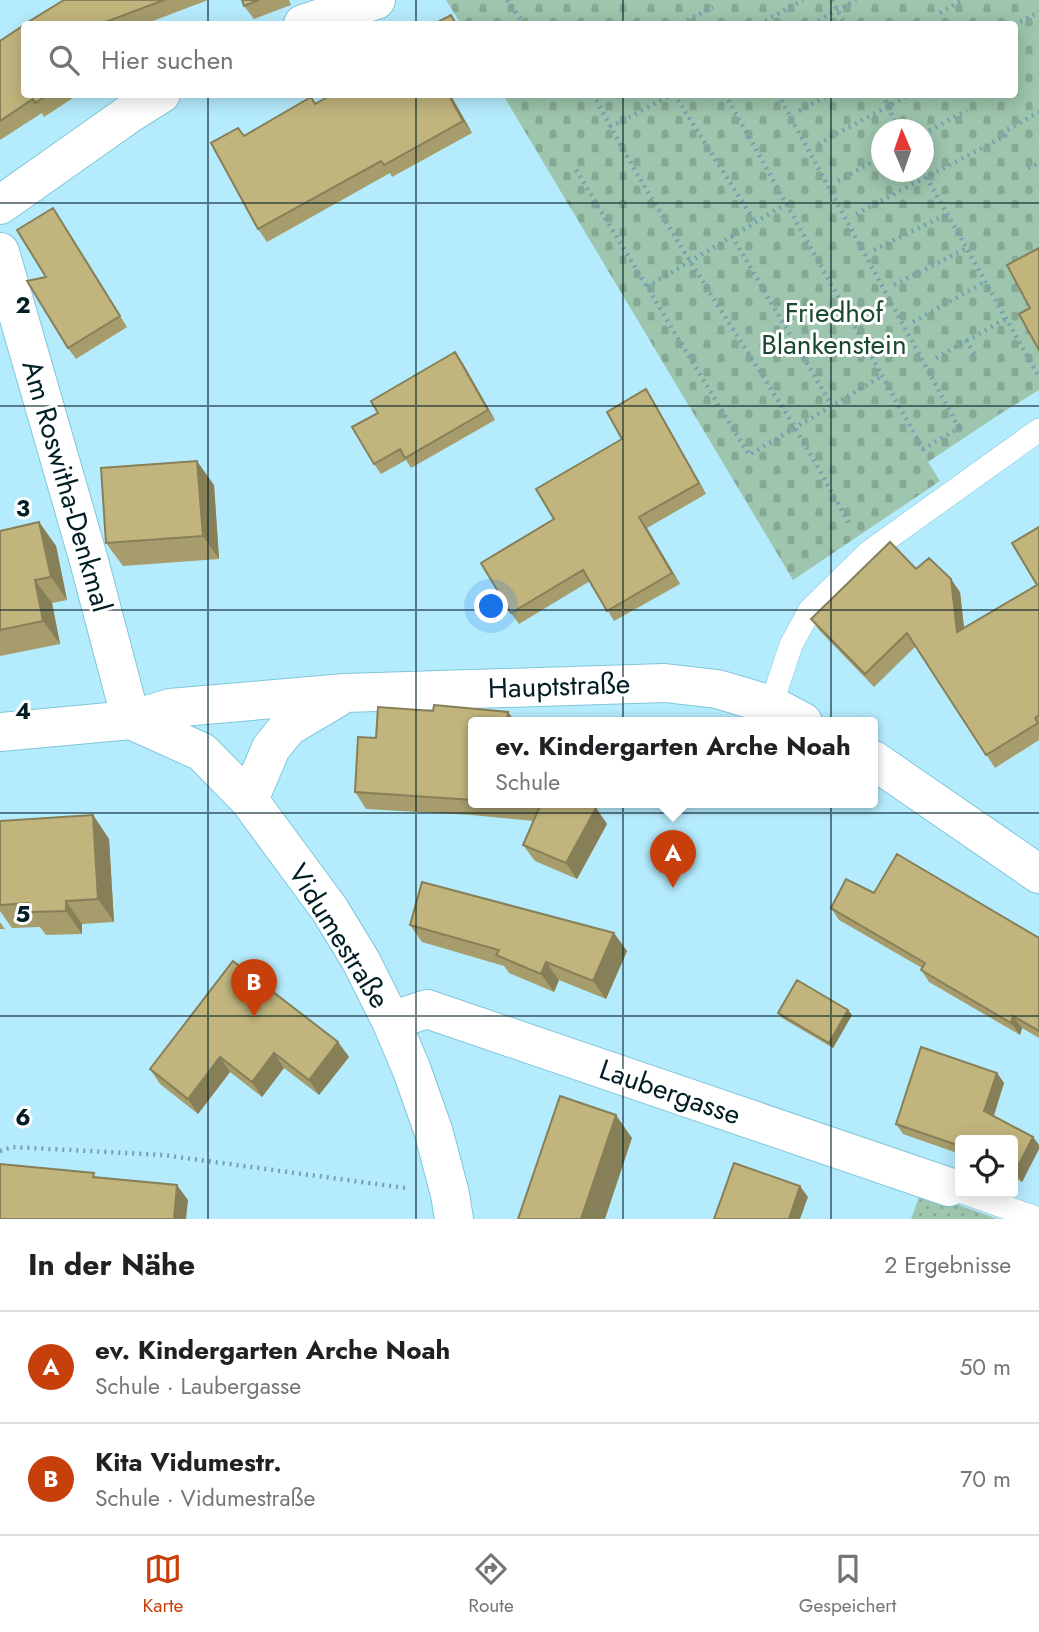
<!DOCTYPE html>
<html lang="de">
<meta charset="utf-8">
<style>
:root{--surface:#fff;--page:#f2f2f2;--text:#202124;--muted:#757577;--line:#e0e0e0;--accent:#c7400b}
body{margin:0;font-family:Jost,sans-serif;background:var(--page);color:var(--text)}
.controls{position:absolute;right:21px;bottom:21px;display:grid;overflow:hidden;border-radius:7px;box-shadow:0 4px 18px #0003}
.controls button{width:63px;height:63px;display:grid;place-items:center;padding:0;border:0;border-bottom:2px solid var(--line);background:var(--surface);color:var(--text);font:35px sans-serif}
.compass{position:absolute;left:871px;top:119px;width:63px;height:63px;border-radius:50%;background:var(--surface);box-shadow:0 4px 18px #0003;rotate:358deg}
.you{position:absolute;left:492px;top:607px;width:24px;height:24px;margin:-18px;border:5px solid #fff;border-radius:50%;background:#1a73e8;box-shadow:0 0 0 10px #1a73e833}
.badge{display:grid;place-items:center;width:46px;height:46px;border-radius:50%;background:var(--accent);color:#fff;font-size:23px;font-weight:700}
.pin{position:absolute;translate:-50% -58px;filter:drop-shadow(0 2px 4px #0008)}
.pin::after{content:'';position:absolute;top:37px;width:24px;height:21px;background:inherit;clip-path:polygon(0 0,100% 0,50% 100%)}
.popup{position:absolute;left:468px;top:717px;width:410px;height:91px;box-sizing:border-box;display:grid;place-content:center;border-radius:7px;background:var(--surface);filter:drop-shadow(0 2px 5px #0005);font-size:23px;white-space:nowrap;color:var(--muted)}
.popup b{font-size:26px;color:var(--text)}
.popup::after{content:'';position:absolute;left:50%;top:100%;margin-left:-14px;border:14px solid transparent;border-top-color:var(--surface)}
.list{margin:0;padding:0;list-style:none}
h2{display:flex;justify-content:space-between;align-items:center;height:91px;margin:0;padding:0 28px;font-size:30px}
h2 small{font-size:23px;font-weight:400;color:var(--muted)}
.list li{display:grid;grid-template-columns:46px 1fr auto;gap:21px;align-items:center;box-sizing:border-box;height:112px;padding:0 28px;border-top:2px solid var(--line)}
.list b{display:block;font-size:26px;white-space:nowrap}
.list p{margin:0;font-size:23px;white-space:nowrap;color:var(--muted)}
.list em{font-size:23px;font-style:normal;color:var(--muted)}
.icon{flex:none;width:38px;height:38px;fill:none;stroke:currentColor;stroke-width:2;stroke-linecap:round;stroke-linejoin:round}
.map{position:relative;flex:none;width:1039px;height:1219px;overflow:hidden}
.search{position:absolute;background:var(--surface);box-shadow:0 4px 18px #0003;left:21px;right:21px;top:21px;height:77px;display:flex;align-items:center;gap:18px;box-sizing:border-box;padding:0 24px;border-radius:7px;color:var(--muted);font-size:26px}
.sheet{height:315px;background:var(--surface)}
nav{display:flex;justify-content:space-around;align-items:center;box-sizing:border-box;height:98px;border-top:2px solid var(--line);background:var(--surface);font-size:19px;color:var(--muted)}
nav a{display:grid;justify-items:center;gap:4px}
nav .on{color:var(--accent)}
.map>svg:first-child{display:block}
.cemetery{fill:url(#cemetery-stones);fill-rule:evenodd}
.park{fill:url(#park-dots)}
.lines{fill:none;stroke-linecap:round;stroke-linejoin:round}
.service-casing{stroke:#80c6da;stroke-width:24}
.minor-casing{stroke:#80c6da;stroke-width:40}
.path{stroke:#74a1af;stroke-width:4.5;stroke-dasharray:2 5;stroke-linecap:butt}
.service{stroke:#fff;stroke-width:23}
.minor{stroke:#fff;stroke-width:38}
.wall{fill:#a69c6c}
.shaded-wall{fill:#877f58}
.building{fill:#c1b57d;stroke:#877f58;stroke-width:2}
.grid{fill:none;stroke:#011e25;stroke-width:2;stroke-opacity:0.55}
.labels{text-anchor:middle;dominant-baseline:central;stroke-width:6;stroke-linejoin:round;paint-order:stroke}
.park-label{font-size:28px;fill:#194930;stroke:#fff}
.street-label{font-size:28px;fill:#011e25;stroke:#fff}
.grid-label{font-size:23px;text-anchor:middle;font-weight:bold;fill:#011e25;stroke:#fff;stroke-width:6;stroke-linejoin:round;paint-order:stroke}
</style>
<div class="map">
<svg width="1039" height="1219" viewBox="0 0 1039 1219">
<defs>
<pattern id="cemetery-stones" width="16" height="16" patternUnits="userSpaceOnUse" patternTransform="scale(1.75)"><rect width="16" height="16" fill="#9ec5ad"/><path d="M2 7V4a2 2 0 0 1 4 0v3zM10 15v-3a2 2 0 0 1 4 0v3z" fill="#86a995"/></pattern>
<pattern id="park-dots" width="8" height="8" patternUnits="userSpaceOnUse" patternTransform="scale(1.75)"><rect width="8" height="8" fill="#9ec5ad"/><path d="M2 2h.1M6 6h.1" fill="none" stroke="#86a995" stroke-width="1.8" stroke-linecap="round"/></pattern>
</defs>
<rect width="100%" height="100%" fill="#b5ecfd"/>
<path class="cemetery" d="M446,0h593v390l-39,24 -72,48 12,19 -147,99 -290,-485 511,-1v-70h-553zM881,130h42v42h-42z"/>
<path class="park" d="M921,1192l77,27h-87z"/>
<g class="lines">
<g class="service-casing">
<path id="service" d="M771,705l20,-60 19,-35 59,-58 170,-122
M965,1193l74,26"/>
</g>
<g class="minor-casing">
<path id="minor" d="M303,24l73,-24
M0,205l129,-91 32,-20
M0,252l89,309 42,159
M131,720l71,32 47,48 81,110 31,51 30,60 20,47 22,62 17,64 4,25
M0,732l131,-12 39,-12 175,-15 320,-10 52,6 54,16 32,17
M872,759l167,115
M249,800l22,-52 17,-21 49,-29
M391,1021l36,-12 522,178"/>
</g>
<path class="path" d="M507,0l17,24
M832,0l13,24
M940,13l23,-13
M681,24l32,-17
M759,24l44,-24
M812,24l44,-24
M1014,25l25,-13
M593,94c60,115 133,222 201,332 19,32 37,65 55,97
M674,94l81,128
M725,94l198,355 36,-21 -181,-334
M882,94l17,36
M799,111l31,-17
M610,127l63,-33
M923,134l44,-24
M818,144l93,-50
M1028,168l11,-5
M576,170l173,285 133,-79
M923,171l116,206
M838,181l43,-24
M856,214l149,-78 2,-6 32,-18
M732,236l100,170
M874,250l73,-36
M894,285l73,-37
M647,287l139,-83
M913,322l73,-41
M966,340l10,16
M936,358l71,-40
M0,1151l13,-4 150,8 243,33"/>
<use href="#service" class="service"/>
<use href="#minor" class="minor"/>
</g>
<path class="wall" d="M64,0h144l-63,24h-120z
M242,0h47l2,5 -37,14 -10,-13z
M0,41l24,53h55l-35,23 -2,-4 -42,27z
M450,94l22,39 -80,44 -2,-4 -123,69 -9,-13 -14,-93 67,-39 5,7z
M53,208l74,119 -51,32 -8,-11 -22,-71z
M455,352l7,10 33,58 -84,48 -5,-8 -25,14 -7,-10 4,-51z
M646,389l7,11 53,94 -59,34 33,56 -66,37 -24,-40 -71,43 -8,-11 43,-94 68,-80z
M214,485l5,74 -96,7 -17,-23z
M39,522l17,24 11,54 -15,3 8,41 -60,12v-125z
M1039,527v213l-44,28 -79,-122 -42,41 -54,-56 -9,-12 105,-50 44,23 4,36 73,-43z
M433,711l75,1 7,10h-42v80h110l13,6 11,16 -30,55 -42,-18 -12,-16 10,-24 -61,-6 -106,-6 -11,-17 21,-54z
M93,815l16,24 5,83 -32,2v10l-36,1 -6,-8 -28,1 -12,-17v-90z
M874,893l165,45v100l-17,-10 -2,7 -91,-53 -8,-12 1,-2 -83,-48 -8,-12z
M0,922l5,7h-5z
M410,925l217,26 -21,48 -47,-19 -5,12 -45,-19 -5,-7 -82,-24z
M233,961l105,81 11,15 -30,38 -35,-27 -22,29 -32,-25 -32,42 -38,-30 -10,-15z
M848,1010l4,5 -19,33 -51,-30 -4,-5z
M921,1047l76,26 7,10 -11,33 40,21 6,8v4l-17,33 -9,-5v-37h-53v14l-57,-20 -7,-10z"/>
<path class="shaded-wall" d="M448,94h2l22,39 -9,-12z
M455,352l7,10 33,58 -7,-10z
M646,389l7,11 53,94 -7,-11z
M197,461l17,24 5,74 -16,-23z
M639,517l8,11 33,56 -8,-11z
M39,522l17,24 11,54 -16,-23z
M951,579l9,13 6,53 -9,-13z
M35,580l17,23 8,41 -17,-23z
M508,712l7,10h-8z
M596,808l11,16 -30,55 -11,-16z
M93,815l16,24 5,83 -16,-23z
M66,901l16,23v10l-16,-23z
M614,933l13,18 -21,48 -13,-18z
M546,962l13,18 -5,12 -13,-18z
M848,1010l4,5 -19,33 -4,-5z
M1013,1016l9,12 -2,7 -9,-12z
M338,1042l11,15 -30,38 -10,-15z
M274,1053l10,15 -22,29 -10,-15z
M220,1057l10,15 -32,42 -10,-15z
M997,1073l7,10 -12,39 -8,-11z
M616,1115l16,23 -27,81h-24z
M1033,1137l6,8v4l-17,33 -7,-10z
M177,1185l11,15 -2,19h-12z
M800,1186l8,11 -8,22h-11z"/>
<path class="building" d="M64,0h100l-64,24h-75z
M242,0h17l-15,6z
M451,15l5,9h-22z
M24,25v69h25l-14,9 -2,-4 -33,22v-80z
M333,94h115l15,27 -79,44 -3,-4 -123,68 -47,-86 27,-15 6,8 67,-39 4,7z
M53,208l67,108 -52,32 -41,-67 19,-4 -29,-47z
M1039,248v102l-20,-36 11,-6 -23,-43z
M455,352l33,58 -83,48 -5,-9 -26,15 -22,-37 26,-14 -7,-12z
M646,389l53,94 -60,34 33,56 -65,38 -24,-41 -72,43 -30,-50 73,-44 -18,-30 86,-50 -15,-27z
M197,461l6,75 -97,7 -5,-75z
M39,522l12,55 -16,3 8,41 -43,9v-99z
M1039,527v188l-4,3 3,5 -52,32 -79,-122 -42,41 -54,-55 79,-77 26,27 13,-11 22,21 6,53 80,-47 -25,-42z
M434,705l74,7 -1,10h-34v78l-118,-8 3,-55 18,1 2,-31 55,4z
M499,802h84l13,6 -30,55 -43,-18 17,-39z
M93,815l5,84 -32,2v10l-36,1 -1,-9 -29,2v-84z
M897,854l142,84v93l-26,-15 -2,7 -90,-53 4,-7 -94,-55 15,-29 28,14z
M422,882l192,51 -21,48 -47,-19 -5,12 -45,-19 3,-5 -89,-25z
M233,961l105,81 -29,38 -35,-27 -22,29 -32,-25 -32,42 -38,-30z
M797,980l51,30 -19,33 -51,-30z
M921,1047l76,26 -13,38 49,26 -18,35 -2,-1v-31h-53v6l-64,-22z
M560,1096l56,19 -35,104h-63z
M734,1163l66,23 -11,33h-75z
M0,1164l94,9 -1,4 84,8 -3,34h-174z"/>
<path class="grid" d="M208,0v24M416,0v24M623,0v24M831,0v24M208,94v1125M416,94v1125M623,94v1125M831,94v1125M0,203h1039M0,406h1039M0,610h1039M0,813h1039M0,1016h1039"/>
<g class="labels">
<g class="park-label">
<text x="834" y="312">Friedhof<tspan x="834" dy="32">Blankenstein</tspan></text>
</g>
<g class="street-label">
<text transform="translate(67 486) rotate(74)">Am Roswitha-Denkmal</text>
<text transform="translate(559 686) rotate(-2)">Hauptstraße</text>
<text transform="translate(339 936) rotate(58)">Vidumestraße</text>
<text transform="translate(670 1092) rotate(19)">Laubergasse</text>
</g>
</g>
<g class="grid-label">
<text x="23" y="313">2</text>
<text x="23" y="516">3</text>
<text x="23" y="719">4</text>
<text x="23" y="922">5</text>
<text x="23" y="1125">6</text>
</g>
</svg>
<div class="controls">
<button><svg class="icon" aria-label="locate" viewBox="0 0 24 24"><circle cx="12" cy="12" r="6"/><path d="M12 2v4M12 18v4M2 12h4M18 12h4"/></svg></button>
</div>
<svg class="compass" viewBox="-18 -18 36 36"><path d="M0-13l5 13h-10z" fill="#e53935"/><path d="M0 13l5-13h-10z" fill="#757577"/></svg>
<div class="you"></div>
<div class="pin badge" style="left:673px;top:888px">A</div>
<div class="popup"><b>ev. Kindergarten Arche Noah</b>Schule</div>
<div class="pin badge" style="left:254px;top:1017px">B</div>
<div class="search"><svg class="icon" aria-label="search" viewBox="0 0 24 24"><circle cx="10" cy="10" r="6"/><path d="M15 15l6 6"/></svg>Hier suchen</div>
</div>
<section class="sheet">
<h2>In der Nähe<small>2 Ergebnisse</small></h2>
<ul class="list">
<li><span class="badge">A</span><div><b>ev. Kindergarten Arche Noah</b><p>Schule · Laubergasse</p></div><em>50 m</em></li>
<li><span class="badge">B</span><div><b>Kita Vidumestr.</b><p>Schule · Vidumestraße</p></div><em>70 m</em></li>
</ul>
</section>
<nav>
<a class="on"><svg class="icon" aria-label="map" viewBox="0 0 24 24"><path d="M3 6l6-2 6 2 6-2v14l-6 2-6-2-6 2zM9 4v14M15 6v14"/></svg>Karte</a>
<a><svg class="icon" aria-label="directions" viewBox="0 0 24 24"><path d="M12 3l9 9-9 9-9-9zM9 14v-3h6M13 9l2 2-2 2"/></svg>Route</a>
<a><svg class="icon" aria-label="saved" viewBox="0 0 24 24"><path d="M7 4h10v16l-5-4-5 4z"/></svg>Gespeichert</a>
</nav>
